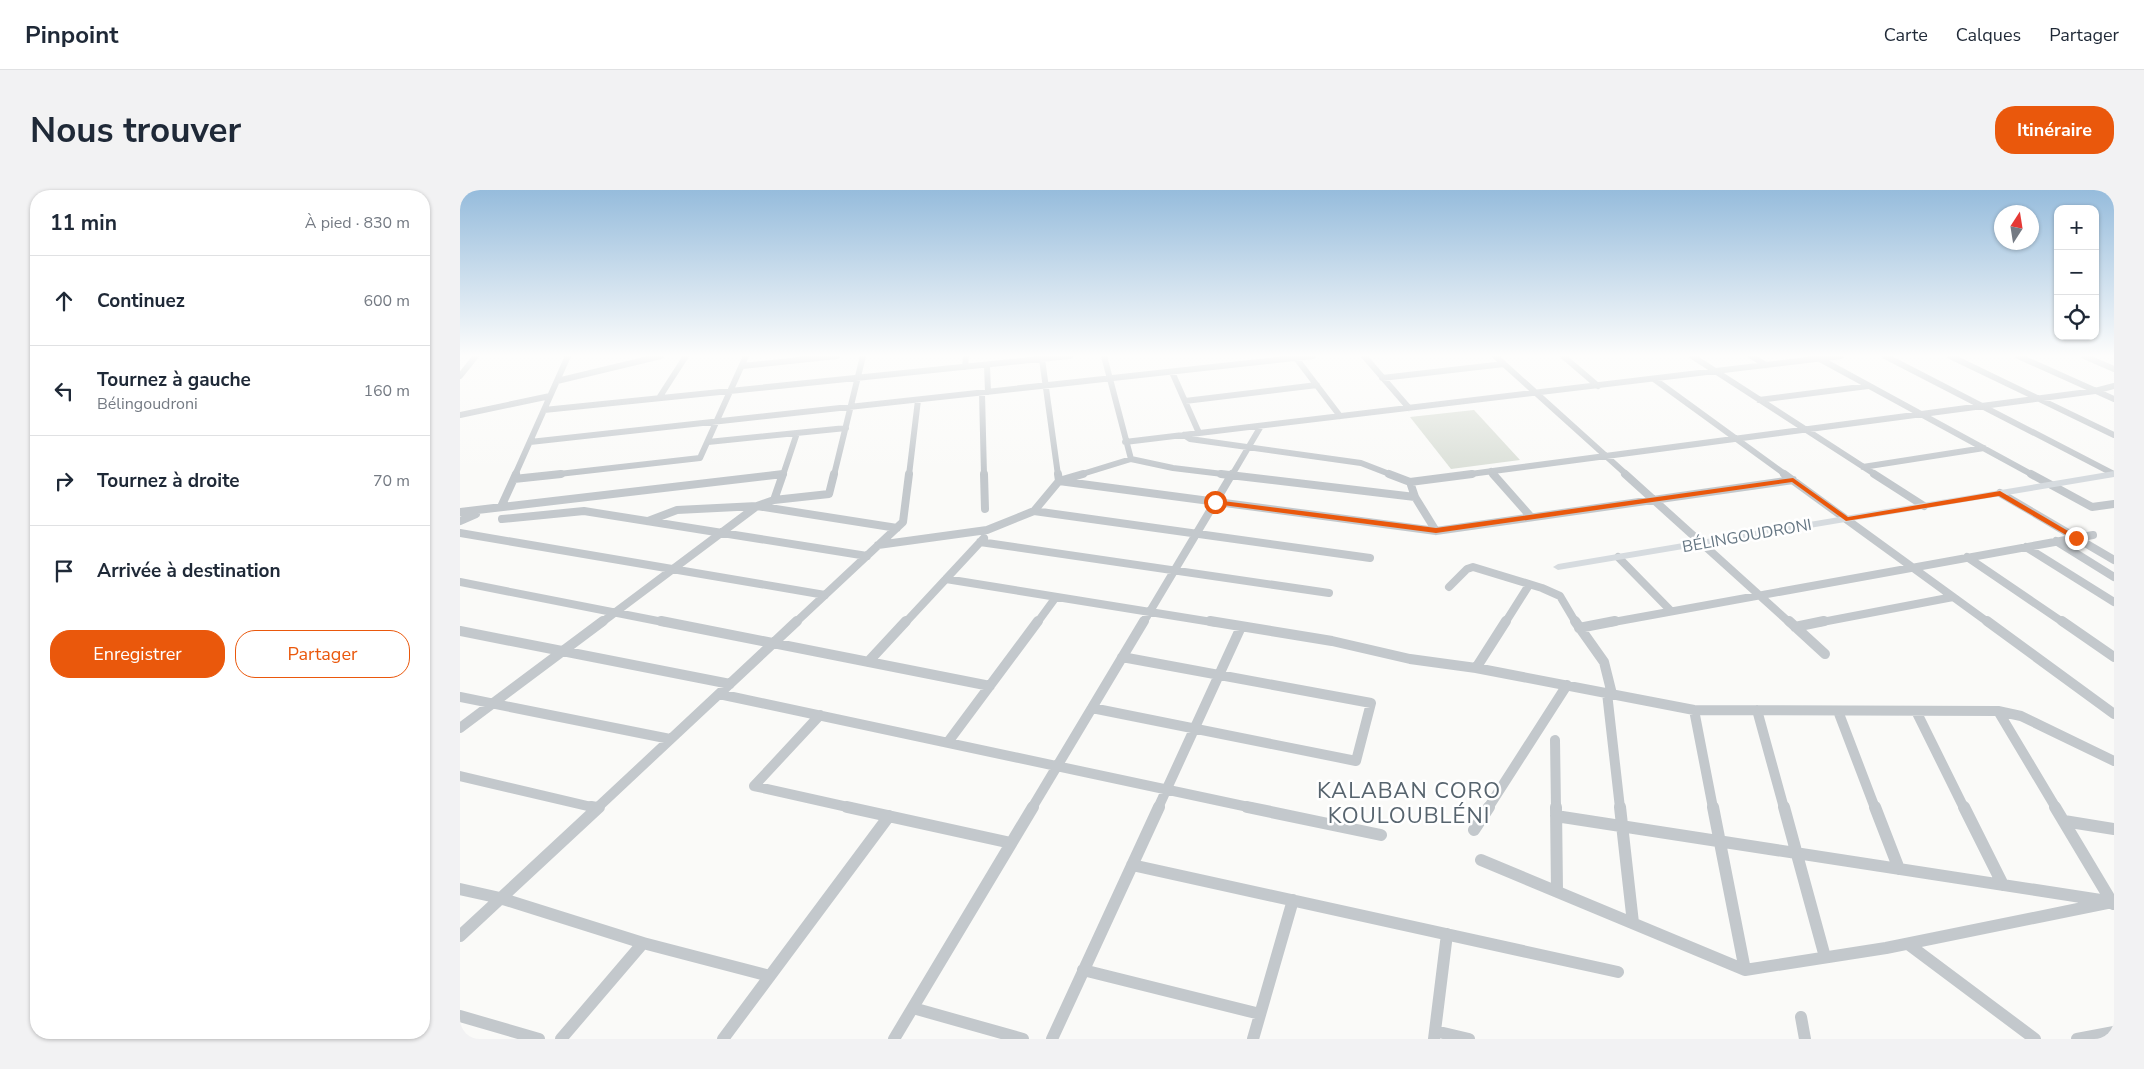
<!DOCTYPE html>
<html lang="fr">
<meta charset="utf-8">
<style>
:root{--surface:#fff;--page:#f2f2f3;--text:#1f2937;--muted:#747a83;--line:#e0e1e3;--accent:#ea580c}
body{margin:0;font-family:"Nunito Sans",sans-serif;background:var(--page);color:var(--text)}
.controls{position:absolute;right:15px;top:15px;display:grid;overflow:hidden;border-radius:10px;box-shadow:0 1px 4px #0004}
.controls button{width:45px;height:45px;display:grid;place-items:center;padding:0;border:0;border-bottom:1px solid var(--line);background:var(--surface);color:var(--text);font:25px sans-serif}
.compass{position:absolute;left:1534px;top:15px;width:45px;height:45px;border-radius:50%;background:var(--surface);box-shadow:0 1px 4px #0004;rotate:12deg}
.stop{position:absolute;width:15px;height:15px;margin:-11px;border:4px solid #ea580c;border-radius:50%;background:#fff}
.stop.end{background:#ea580c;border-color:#fff;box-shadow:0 1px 5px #0008}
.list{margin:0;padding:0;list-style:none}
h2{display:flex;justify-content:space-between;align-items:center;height:65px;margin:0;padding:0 20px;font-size:21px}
h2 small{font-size:16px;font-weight:400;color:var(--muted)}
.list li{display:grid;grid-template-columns:32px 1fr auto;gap:15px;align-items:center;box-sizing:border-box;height:90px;padding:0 20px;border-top:1px solid var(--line)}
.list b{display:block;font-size:19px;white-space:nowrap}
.list p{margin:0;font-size:16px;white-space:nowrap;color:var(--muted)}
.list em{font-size:16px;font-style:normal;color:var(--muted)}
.actions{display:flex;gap:10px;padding:15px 20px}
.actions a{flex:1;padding:11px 0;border:1px solid var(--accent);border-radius:20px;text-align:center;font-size:18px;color:var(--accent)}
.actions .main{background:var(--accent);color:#fff}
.icon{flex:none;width:28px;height:28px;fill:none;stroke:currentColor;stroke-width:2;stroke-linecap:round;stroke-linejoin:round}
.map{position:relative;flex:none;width:1654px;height:849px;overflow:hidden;border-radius:20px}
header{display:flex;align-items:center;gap:30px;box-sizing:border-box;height:70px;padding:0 25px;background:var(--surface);border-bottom:1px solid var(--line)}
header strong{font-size:24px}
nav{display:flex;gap:28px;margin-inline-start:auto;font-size:18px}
.intro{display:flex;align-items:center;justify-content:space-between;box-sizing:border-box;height:120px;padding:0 30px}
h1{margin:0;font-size:35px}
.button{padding:12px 22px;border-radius:20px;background:var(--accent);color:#fff;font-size:18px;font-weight:700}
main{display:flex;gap:30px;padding:0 30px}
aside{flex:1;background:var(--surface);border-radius:20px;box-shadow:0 1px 4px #0004}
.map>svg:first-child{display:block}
.green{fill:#dadfd7}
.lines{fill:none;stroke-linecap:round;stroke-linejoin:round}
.street-far3{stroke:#c3c8cc;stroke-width:6}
.street-far2{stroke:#c3c8cc;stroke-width:8}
.street-far1{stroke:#c3c8cc;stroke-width:10}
.street{stroke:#c3c8cc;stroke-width:12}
.secondary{fill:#d6dbdf;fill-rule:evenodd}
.route{fill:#ea580c}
.labels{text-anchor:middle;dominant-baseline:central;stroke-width:5;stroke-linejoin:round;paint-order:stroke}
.street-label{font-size:16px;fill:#657683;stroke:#fff}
.near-quarter-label{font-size:22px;letter-spacing:1px;fill:#57646e;stroke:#fff}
</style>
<header>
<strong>Pinpoint</strong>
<nav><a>Carte</a><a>Calques</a><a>Partager</a></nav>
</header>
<div class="intro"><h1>Nous trouver</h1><a class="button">Itinéraire</a></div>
<main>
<aside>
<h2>11 min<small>À pied · 830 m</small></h2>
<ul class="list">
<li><svg class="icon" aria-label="ahead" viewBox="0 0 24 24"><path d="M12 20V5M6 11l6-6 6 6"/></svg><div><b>Continuez</b></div><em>600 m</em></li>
<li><svg class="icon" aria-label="left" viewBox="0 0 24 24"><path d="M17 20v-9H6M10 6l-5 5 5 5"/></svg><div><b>Tournez à gauche</b><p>Bélingoudroni</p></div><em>160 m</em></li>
<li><svg class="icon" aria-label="right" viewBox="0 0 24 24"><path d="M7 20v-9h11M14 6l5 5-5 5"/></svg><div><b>Tournez à droite</b></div><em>70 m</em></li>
<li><svg class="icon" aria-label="arrive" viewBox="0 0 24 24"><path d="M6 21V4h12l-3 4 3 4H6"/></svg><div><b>Arrivée à destination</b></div></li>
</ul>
<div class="actions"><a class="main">Enregistrer</a><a>Partager</a></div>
</aside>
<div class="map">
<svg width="1654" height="849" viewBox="0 0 1654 849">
<rect width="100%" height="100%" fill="#fafaf8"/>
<path class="green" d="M1014,220l46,50 -69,9 -41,-52z"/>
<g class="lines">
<path class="street-far3" d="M644,166l27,103 42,9 58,7
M904,166l45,52
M1035,166l132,119
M1103,166l35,30
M1232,166l184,119
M1291,166l15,9
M1425,166l229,118
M1490,166l164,79
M1558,166l96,43
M1624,166l30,13
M836,168l44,58
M582,169l16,116
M1360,169l213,116
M527,175l1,27
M282,176l95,-10
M505,177l1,-11
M712,182l27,61
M0,186l16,-20
M922,188l122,-14
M1194,189l132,96
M97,191l104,-25
M522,203l2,82
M199,208l27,-42
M1299,210l109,-14
M725,211l132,-16
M84,220l526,-54
M0,225l90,-19
M724,245l6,4 171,24 31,12
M70,252l783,-86
M248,252l138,-14
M665,252l716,-86
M1403,277l121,-19
M1031,281l3,4
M55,285l53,-119
M90,285l150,-17 46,-102
M315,285l8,-1
M323,285l14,-42
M374,285l29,-119
M449,285l9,-75
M619,285l52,-16
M772,285l29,-49
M1003,285l632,-84 19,-5"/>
<path class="street-far2" d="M524,284l1,35
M598,284l1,7
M761,284l194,23
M929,284l21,8 62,-8
M1033,284l38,43
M1165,284l165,149
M1324,284l205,149
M1414,284l50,32
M1571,284l61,33 22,-3
M54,289l47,-5
M599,291l377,50 357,-51
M950,292l5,15 21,34
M1540,303l114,67
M314,310l9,-26
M41,317l15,-33
M574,321l25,-30 24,-7
M0,322l323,-38
M42,329l82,-8 283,45
M0,331l16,-7
M188,331l29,-11 80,-4 17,-6 55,-6 5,-20
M0,343l365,62
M1596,351l58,36
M520,352l349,51
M418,355l109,-15 47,-19 336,47
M1566,357l88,55
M1158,367l53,54
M1507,367l97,66
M486,389l272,44
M0,392l208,41
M989,397l18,-18 6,-2 69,21 18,8 16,27
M141,433l156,-117 140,22
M335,433l108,-101 6,-48
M445,433l79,-85
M577,433l19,-26
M683,433l89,-149
M1045,433l24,-38
M1148,433l485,-88
M1357,433l136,-26"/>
<path class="street-far1" d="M201,431l329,65
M750,431l122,20 78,18 66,9 218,42 304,1 23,5 93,45
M1115,431l29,41 8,32
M1329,431l36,33
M1527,431l127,93
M1602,431l52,36
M1335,437l29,-6
M1119,438l36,-7
M0,441l270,53
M408,472l38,-41
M1016,478l30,-47
M1147,503l13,115
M259,504l534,114
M0,507l210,42
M632,518l264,53 15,-58 -249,-46
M1234,520l19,98
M1297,520l27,98
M1378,521l37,97
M1456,521l48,97
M1538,521l58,97
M0,538l143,-107
M1095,550l1,68
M488,552l90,-121
M0,586l136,32
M294,596l98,22
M294,596l66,-71
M137,618l200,-187
M572,618l112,-187
M698,618l83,-181
M1028,618l79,-123"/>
<path class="street" d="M131,617l6,1
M387,617l164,36
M787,617l134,28
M1096,617l1,84
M1160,617l13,116
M1253,617l32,163
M1324,617l41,150
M1415,617l24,62
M1504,617l39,78
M1595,617l58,97
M1096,626l551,85
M1604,631l50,8
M1014,640l15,-23
M1021,670l264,110 141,-22 226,-46
M672,675l486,107
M0,699l40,9 143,45 127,33
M0,746l139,-129
M1448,754l127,95
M623,780l177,44
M453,818l110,31
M0,826l79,23
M1341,827l4,22
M975,841l34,8
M101,849l82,-96
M263,849l166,-223
M434,849l139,-232
M592,849l107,-232
M793,849l40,-139
M974,849l13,-105
M1617,849l37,-7"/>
<path class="secondary" d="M1654,281v6l-556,93 -5,-3 5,-3z"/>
</g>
<linearGradient id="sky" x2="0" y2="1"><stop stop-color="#96bcdc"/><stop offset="0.58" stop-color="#fdfdfc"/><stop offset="1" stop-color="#fdfdfc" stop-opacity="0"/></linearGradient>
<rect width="1654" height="285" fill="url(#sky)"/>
<path class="route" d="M1333,288l55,39 152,-26 80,47 -7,1 -74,-43 -153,25 -54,-39 -356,51 -221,-29 -3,-2 3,-2 221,28z"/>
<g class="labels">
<g class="street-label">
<text transform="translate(1287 346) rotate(-10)">BÉLINGOUDRONI</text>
</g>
<g class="near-quarter-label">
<text x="949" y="601">KALABAN CORO<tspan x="949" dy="25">KOULOUBLÉNI</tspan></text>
</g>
</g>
</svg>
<div class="controls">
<button>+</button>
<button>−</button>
<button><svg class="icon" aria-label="locate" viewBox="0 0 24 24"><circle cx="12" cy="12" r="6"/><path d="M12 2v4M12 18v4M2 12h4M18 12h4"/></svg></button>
</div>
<svg class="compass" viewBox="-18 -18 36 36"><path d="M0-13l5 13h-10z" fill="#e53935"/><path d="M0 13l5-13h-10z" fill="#747a83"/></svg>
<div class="stop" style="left:755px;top:312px"></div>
<div class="stop end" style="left:1616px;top:348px"></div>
</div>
</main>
